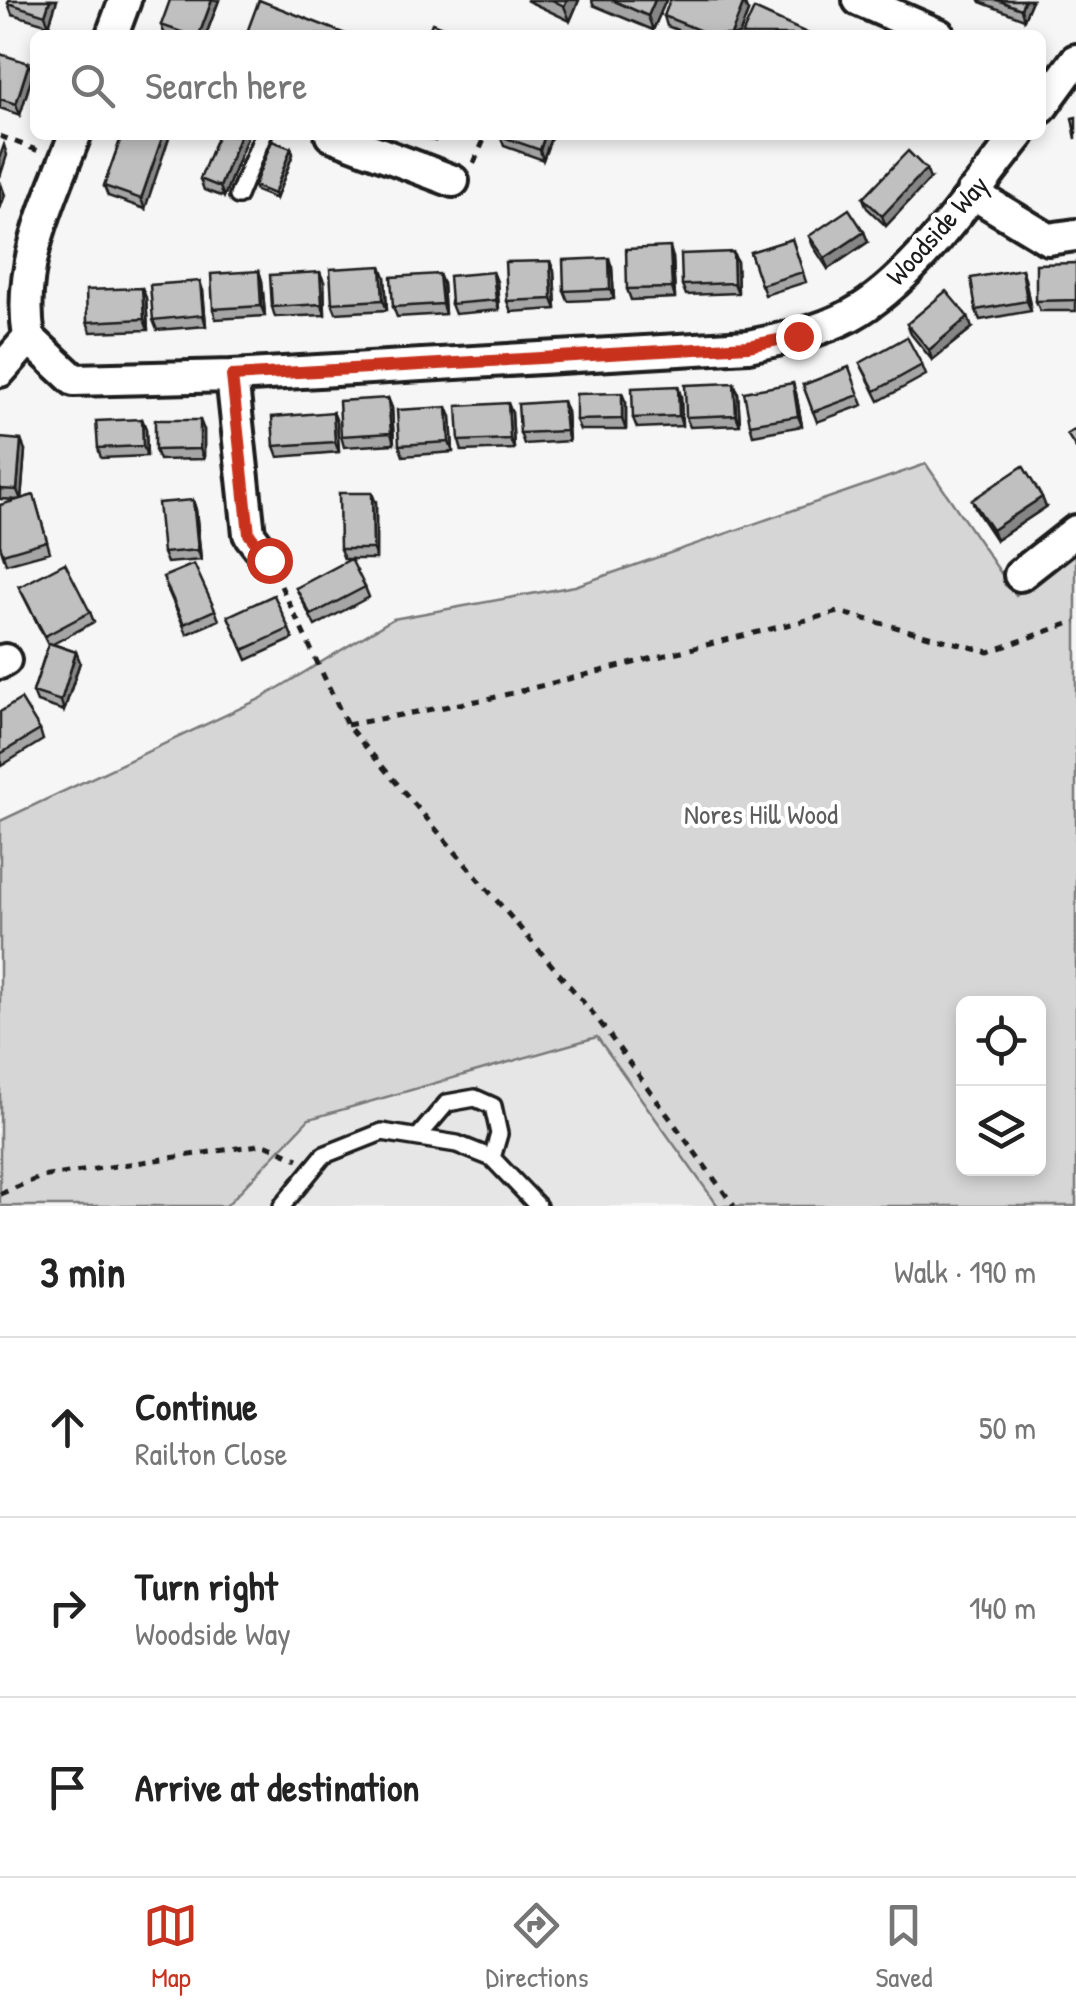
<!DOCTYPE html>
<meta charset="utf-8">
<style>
:root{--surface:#fff;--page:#f2f2f2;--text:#222;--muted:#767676;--line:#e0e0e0;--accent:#c8321e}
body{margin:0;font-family:"Patrick Hand",sans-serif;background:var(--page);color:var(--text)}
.controls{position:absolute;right:30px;bottom:30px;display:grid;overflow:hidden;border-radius:15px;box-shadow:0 5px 15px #0003}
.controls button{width:90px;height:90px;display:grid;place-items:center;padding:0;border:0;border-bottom:2px solid var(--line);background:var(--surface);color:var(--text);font:50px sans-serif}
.stop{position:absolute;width:30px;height:30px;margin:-22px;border:8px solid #c8321e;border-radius:50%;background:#fff}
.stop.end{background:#c8321e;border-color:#fff;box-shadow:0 2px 10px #0008}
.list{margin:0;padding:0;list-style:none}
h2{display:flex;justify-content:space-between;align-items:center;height:130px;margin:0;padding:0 40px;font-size:42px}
h2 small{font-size:32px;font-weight:400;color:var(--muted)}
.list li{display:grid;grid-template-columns:65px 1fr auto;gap:30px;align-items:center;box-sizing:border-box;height:180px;padding:0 40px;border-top:2px solid var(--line)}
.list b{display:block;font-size:38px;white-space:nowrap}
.list p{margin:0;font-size:32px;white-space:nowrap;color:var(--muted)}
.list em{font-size:32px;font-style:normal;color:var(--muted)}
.icon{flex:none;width:55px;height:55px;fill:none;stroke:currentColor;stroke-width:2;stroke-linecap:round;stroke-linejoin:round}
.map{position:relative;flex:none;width:1076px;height:1206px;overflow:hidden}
.search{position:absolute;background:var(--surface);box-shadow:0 5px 15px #0003;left:30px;right:30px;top:30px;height:110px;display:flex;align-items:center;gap:25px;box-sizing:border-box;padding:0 35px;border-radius:15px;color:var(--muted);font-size:38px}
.sheet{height:670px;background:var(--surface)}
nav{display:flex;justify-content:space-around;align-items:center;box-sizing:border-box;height:140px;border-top:2px solid var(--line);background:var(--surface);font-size:28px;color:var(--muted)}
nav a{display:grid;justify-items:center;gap:5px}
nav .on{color:var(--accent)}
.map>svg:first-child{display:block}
.built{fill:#e6e6e6}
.green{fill:#d6d6d6;stroke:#797979;stroke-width:2.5;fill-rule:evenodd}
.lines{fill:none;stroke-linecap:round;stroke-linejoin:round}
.service-casing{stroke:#1c1c1c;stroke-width:22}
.minor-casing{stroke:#1c1c1c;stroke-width:38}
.path{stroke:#1c1c1c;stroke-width:5;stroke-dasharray:8 8;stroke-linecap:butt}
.service{stroke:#fff;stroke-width:15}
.minor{stroke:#fff;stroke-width:30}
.wall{fill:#a5a5a5;stroke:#1c1c1c;stroke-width:2.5}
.shaded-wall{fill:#868686;stroke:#1c1c1c;stroke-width:2.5}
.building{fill:#c0c0c0;stroke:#1c1c1c;stroke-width:2.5}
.route{stroke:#c8321e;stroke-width:12}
.labels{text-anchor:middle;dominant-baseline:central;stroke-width:8;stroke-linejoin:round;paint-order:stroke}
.street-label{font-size:28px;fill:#1c1c1c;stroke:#fff}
.park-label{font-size:28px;fill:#5d5d5d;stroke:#fff}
</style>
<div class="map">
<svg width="1076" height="1206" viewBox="0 0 1076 1206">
<rect width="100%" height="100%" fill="#f6f6f6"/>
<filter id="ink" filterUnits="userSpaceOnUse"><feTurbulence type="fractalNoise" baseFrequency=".01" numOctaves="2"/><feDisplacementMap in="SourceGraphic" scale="20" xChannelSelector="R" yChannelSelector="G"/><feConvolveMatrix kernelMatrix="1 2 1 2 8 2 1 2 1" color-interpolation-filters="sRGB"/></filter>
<g filter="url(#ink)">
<path class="built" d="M598,1037l120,169h-492l83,-87z"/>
<path class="green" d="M926,464l90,131 60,-47v658h-358l-121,-169 -288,82 -83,87h-226v-385l260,-122 133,-80 182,-33zM964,1004h74v164h-74z"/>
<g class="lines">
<g class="service-casing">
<path id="service" d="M238,196l25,-61
M418,1137l29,-34 28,-5 18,8 6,28 -7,24
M282,1206l42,-51 58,-23 75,12 35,14 46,48"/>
</g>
<g class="minor-casing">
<path id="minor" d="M859,0l80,35
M112,35l13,-35
M1041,108l35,-48
M331,135l122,46
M972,193l76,46 28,-4
M29,338l45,42 158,-4 516,-30c35,-7 71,-14 103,-31 64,-35 122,-124 168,-180
M0,371l29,-33c-12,-73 20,-136 46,-203
M232,376l17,158 20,26
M1020,575l56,-44
M0,663l5,-3"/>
</g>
<path class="path" d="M0,136l39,15
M474,163l12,-28
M281,586l66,139 249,292 138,189
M347,725l145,-27 347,-86 150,40 87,-31
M0,1194l41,-17 224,-33 33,15"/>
<use href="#service" class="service"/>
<use href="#minor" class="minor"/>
</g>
<path class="wall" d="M9,0h48l-8,25 -37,-11 -4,-11z
M219,0l-13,35h-41l-4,-10z
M526,0h53l-9,21z
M592,0h74l-13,30 -60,-25z
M979,0h53l-8,19 -44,-17z
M748,12l-9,23h-49l-23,-9 -3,-10z
M0,54l33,19 -13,42 -20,-7z
M122,135l23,74 -37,-13 -4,-10z
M218,135h30l-24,62 -20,-7 -4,-11z
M419,135h18l-2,6z
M552,135l-9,25 -39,-14 -4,-10z
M291,148l2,6 -17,45 -20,-8 -2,-5z
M930,179l-44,47 -19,-18 -4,-10z
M864,232l4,10 -40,27 -15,-23 -4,-10z
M792,239l14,43 -41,13 -15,-43z
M673,258l2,40 -44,2 -4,-11z
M737,262l1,31 -52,2 -4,-10z
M1076,263v48h-36l-4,-10z
M612,268l2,31 -46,2 -4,-10z
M259,271l3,10 3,35 -49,3 -3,-10z
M554,271l2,38 -45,3 -4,-11z
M493,272l4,10 2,28 -44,4 -4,-10z
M385,277l2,33 -51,3 -4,-10z
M1025,279l6,32 -51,9 -4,-10z
M324,282l1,33 -50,2 -3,-10z
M443,284l2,30 -48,3 -4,-10z
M142,288l4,10 2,32 -57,2 -4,-10z
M203,291l3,35 -49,4 -4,-10z
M907,324l65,4 -40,32 -21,-26z
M860,363l62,2 4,10 -47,26z
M734,383l4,10 2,32 -50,2 -4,-10z
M803,385l56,10 4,10 -46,17z
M796,393l6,33 -49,9 -3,-11z
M681,396l1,30 -45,2 -4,-10z
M388,398l4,10 2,36 -50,3 -3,-11z
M626,403v27h-46l-4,-10z
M333,412l4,10 2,30 -61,5 -4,-11z
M567,412l2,29 -45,3 -4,-11z
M512,413l2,36 -52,2 -3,-10z
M451,417l2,35 -50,4 -4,-11z
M142,419l4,10 1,27 -46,2 -3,-10z
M204,430v29l-45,1 -4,-10z
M0,438l25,12 -4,49 13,-4 16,57 -44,12 -6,-19 17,-45 -17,-1z
M193,500l3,10 5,50 -34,3 -4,-10z
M972,500l74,7 -50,33 -20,-30z
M376,503v56h-32l-4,-10z
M19,587l71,25 4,10 -41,22 23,8 4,10 -16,49 -27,-9 -4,-10 15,-47z
M365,587l4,10 -54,29 -19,-38z
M167,588l48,22 4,10 -32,14z
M228,616l61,13 4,10 -46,21z
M0,712l40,18 3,10 -42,26z"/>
<path class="shaded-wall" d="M50,0h7l-8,25 -4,-10z
M212,0h7l-13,35h-7z
M567,0h12l-9,21 -6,-15z
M655,0h11l-13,30 -5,-14z
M1024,0h8l-8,19 -3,-10z
M744,2l4,10 -9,23h-8z
M29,63l4,10 -13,42 -4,-11z
M163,135h7l-25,74 -4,-10z
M240,135h8l-24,62 -4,-10z
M545,135h7l-9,25 -3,-10z
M4,145l3,10 -7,22v-21z
M291,148l2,6 -17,45 -2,-5z
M926,169l4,10 -44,47 -4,-10z
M1,184l4,11 -5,14v-21z
M864,232l4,10 -40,27 -3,-11z
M670,247l3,11 2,40 -3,-10z
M733,252l4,10 1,31 -4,-10z
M609,258l3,10 2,31 -4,-10z
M550,261l4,10 2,38 -4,-10z
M381,266l4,11 2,33 -4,-10z
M1022,269l3,10 6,32 -4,-10z
M259,271l3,10 3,35 -4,-10z
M320,272l4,10 1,33 -3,-11z
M493,272l4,10 2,28 -3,-10z
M439,274l4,10 2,30 -3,-10z
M200,281l3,10 3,35 -3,-11z
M142,288l4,10 2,32 -4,-11z
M968,317l4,11 -40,32 -3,-10z
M734,383l4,10 2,32 -4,-10z
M793,383l3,10 6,33 -4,-10z
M678,386l3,10 1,30 -3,-10z
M622,393l4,10v27l-4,-11z
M388,398l4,10 2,36 -3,-11z
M563,401l4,11 2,29 -3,-10z
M508,403l4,10 2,36 -4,-10z
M447,407l4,10 2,35 -4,-10z
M333,412l4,10 2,30 -4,-10z
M142,419l4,10 1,27 -4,-10z
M200,420l4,10v29l-4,-10z
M21,440l4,10 -4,50 -4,-10z
M372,493l4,10v56l-3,-10z
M1042,497l4,10 -50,33 -4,-10z
M193,500l3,10 5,50 -3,-10z
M76,652l4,10 -16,49 -3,-10z"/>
<path class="building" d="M9,0h41l-5,15 -37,-12z
M170,0h42l-13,35h-9l-29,-10z
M259,0l89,35h-102z
M552,0h15l-3,6z
M612,0h43l-7,16z
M670,0h70l4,2 -13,33h-20l-47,-19z
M997,0h27l-3,9z
M754,9l57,26h-69z
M432,23l31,12h-36z
M0,54l29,9 -13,41 -16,-5z
M1076,117v22l-4,-21z
M122,135h41l-22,64 -37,-13z
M218,135h22l-20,52 -20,-8z
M501,135h44l-5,15 -40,-14z
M272,141l19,7 -17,46 -20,-8z
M908,151l18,18 -44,47 -19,-18z
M849,209l15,23 -39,26 -16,-22z
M792,239l11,33 -42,13 -11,-33z
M670,247l2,41 -45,1 -1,-40z
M733,252l1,31 -52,2 -1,-31z
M609,258l1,31 -46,2 -1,-31z
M550,261l2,38 -45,2 -2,-39z
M1076,263v37l-40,1v-37z
M381,266l2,34 -51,3 -2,-34z
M1022,269l5,32 -51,9 -5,-32z
M259,271l2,35 -48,3 -2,-35z
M320,272l2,32 -50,3 -2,-32z
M493,272l3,28 -45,4 -2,-28z
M439,274l3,30 -49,3 -2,-30z
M200,281l3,34 -50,5 -3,-35z
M142,288l2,31 -57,3 -1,-32z
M946,291l22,26 -39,33 -22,-26z
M907,337l15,28 -47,26 -15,-28z
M849,367l10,28 -46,17 -10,-27z
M734,383l2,32 -50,2 -1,-32z
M793,383l5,33 -48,8 -6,-32z
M678,386l1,30 -46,2 -1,-30z
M622,393v26l-46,1v-26z
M388,398l3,35 -50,3 -2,-35z
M563,401l3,30 -46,2 -2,-29z
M508,403l2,36 -51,2 -2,-35z
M447,407l2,35 -50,3 -2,-35z
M333,412l2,30 -61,4 -2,-29z
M142,419l1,27 -45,2 -2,-27z
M155,420h45v29l-45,1z
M1076,429v19l-9,-14z
M0,438l21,2 -4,50 -17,-1z
M1023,466l19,31 -50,33 -20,-30z
M339,493h33l1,56h-33z
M34,495l13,46 -44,13 -3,-9v-40z
M193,500l5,50 -35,3 -5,-50z
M351,559l14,28 -54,28 -15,-27z
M65,563l25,49 -45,24 -26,-49z
M194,564l21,46 -31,14 -21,-47z
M274,595l15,34 -46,21 -15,-34z
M49,643l27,9 -15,49 -28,-9z
M21,699l19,31 -40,24v-42z"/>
</g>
<g class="lines" filter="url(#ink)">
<path class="route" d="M269,560l-20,-26 -17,-158 516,-30 50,-10"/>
</g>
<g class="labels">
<g class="street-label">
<text transform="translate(937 230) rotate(-48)">Woodside Way</text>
</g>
<g class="park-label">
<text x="761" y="814">Nores Hill Wood</text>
</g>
</g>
</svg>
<div class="controls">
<button><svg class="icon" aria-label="locate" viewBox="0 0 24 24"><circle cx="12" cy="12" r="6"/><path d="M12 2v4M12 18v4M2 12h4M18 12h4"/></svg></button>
<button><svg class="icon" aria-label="layers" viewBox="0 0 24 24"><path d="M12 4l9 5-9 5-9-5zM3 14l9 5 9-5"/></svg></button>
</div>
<div class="stop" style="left:269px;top:560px"></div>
<div class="stop end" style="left:798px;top:336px"></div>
<div class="search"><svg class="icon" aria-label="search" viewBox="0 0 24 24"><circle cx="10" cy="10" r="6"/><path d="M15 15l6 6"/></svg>Search here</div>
</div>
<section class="sheet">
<h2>3 min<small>Walk · 190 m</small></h2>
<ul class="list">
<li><svg class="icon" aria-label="ahead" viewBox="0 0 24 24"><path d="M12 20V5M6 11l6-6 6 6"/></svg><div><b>Continue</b><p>Railton Close</p></div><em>50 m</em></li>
<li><svg class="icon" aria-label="right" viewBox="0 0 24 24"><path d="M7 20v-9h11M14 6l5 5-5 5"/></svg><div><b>Turn right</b><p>Woodside Way</p></div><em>140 m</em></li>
<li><svg class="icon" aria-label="arrive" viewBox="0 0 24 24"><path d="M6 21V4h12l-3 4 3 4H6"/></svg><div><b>Arrive at destination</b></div></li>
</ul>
</section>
<nav>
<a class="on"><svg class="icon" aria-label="map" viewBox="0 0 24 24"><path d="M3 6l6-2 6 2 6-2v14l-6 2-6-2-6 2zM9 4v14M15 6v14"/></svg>Map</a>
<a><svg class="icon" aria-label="directions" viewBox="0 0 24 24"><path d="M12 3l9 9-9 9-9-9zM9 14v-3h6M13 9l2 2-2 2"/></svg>Directions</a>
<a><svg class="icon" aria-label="saved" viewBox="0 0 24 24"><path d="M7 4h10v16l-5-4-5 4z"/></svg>Saved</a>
</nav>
